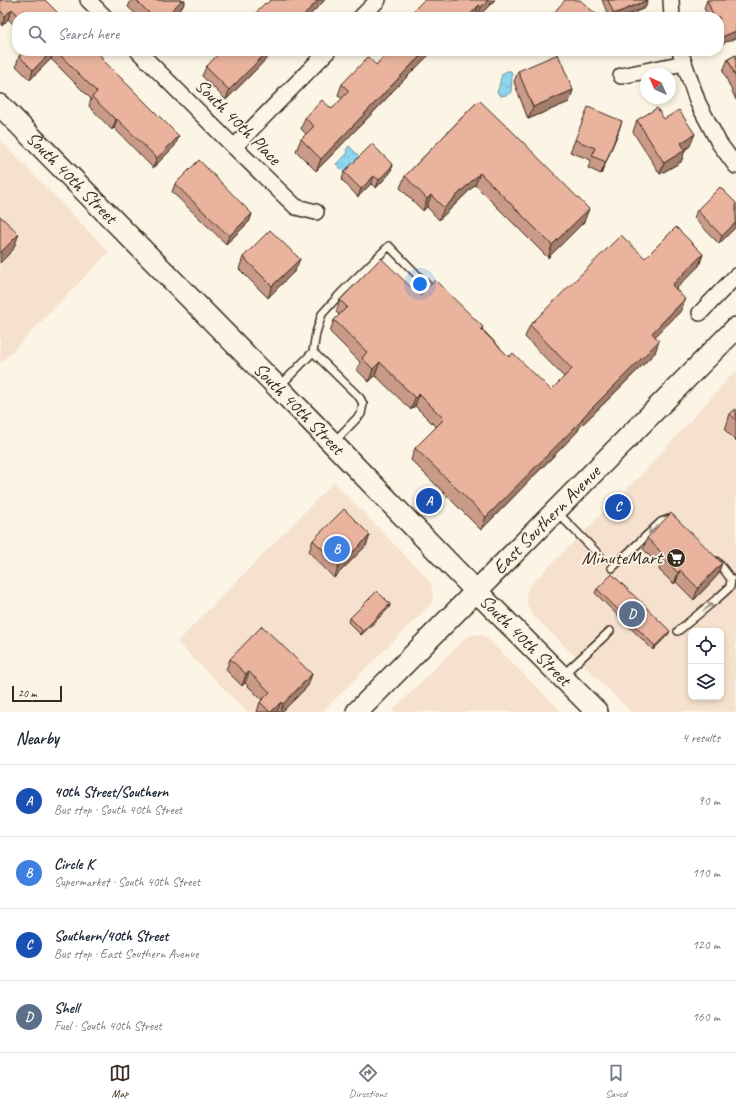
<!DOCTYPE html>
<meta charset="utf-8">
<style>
:root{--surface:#fff;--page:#f6f6f7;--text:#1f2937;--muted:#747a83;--line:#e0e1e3;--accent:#3b2a1e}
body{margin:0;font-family:Caveat,sans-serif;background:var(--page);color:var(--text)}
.controls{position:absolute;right:12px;bottom:12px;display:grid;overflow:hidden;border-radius:8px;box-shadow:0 2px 6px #0003}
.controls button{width:36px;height:36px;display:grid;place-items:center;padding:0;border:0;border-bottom:1px solid var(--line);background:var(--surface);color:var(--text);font:20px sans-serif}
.compass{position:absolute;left:640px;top:68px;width:36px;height:36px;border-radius:50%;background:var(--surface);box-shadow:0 2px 6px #0003;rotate:315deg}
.scale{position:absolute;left:12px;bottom:10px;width:50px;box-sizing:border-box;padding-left:4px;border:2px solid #3b2a1e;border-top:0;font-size:11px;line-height:14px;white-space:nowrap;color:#3b2a1e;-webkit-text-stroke:3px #fcf5e5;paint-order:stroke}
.you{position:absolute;left:420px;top:284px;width:14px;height:14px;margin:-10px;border:3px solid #fff;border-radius:50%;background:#1a73e8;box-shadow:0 0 0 6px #1a73e833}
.badge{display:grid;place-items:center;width:26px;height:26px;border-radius:50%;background:var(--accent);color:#fff;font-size:13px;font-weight:700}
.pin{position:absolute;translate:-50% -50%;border:2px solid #fff;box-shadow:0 1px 4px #0006}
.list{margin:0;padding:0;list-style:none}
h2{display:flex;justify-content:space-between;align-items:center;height:52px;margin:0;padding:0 16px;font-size:17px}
h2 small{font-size:13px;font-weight:400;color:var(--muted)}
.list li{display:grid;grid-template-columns:26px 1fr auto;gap:12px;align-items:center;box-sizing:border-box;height:72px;padding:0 16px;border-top:1px solid var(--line)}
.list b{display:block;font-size:15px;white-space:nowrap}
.list p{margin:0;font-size:13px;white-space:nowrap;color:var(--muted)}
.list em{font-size:13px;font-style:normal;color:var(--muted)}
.icon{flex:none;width:22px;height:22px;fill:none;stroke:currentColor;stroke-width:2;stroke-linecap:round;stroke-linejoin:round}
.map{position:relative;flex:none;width:736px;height:712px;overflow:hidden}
.search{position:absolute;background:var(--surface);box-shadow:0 2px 6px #0003;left:12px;right:12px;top:12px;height:44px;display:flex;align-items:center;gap:10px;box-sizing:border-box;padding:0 14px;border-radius:16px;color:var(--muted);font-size:15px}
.sheet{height:340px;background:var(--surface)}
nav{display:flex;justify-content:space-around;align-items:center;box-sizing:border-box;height:56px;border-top:1px solid var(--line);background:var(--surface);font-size:11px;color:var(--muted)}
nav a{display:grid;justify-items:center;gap:2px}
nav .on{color:var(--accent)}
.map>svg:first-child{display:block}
.built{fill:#f6e1cf;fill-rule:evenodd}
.water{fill:url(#water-waves);stroke:#6d919c}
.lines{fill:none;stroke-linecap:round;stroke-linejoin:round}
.service-casing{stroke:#3b2a1e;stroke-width:10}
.minor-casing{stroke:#3b2a1e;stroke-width:18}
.secondary-casing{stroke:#3b2a1e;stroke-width:24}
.service{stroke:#fcf5e5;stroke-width:7}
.minor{stroke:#fcf5e5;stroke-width:15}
.secondary{stroke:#fcf5e5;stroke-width:21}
.wall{fill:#c89a87;stroke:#3b2a1e}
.shaded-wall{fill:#a37d6e;stroke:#3b2a1e}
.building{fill:#e9b39d;stroke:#3b2a1e}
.oneway{stroke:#9c9082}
.labels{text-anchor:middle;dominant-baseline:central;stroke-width:3.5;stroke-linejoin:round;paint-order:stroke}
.street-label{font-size:19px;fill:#3b2a1e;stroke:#fcf5e5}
.poi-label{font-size:19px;fill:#3b2a1e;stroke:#fcf5e5;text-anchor:end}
</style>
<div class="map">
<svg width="736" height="712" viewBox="0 0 736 712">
<defs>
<pattern id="water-waves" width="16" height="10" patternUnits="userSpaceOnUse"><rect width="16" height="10" fill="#8ed6f0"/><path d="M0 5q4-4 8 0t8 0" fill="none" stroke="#7bb8cd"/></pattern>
</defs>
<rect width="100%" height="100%" fill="#fcf5e5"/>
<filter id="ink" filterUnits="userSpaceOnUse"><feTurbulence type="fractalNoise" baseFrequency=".025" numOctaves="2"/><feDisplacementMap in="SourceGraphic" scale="8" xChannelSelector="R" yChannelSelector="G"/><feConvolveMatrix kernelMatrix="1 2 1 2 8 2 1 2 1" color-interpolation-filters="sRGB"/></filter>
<g filter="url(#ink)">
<path class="built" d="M0,140l109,112 -109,112z
M736,370v342h-105l-99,-98 -4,-7 -2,-12 3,-9 114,-113zM691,631h30v66h-30z
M334,482l88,91 9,10 2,11 -1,9 -110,109h-75l-70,-70z
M473,634l7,1 7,3 75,74h-171l73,-73z"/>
<path class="water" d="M507,71h4l1,5 -1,16 -4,3 -7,1 -3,-4c3,-6 3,-12 5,-18z
M349,146l11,11 -16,15 -8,-8 12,-11 -2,-3z"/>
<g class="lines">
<g class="service-casing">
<path id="service" d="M313,352l47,46 3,6 -2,10 -27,28
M280,386l33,-34 3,-19 6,-19 19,-21 48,-47 38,39
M557,512l43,44
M612,568l49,-46 8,-3 3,1
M678,631l41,-34 11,-10 1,-8 -10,-13 -5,-5
M563,675l47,-44"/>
</g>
<g class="minor-casing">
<path id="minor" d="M88,0l17,17
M671,0l1,17
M361,17l17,-17
M138,51l96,96 62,60 20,5
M680,51l18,52 21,40 17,23
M621,76l63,-13
M234,147l94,-96
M700,313l36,-37"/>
</g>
<g class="secondary-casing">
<g id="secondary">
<path id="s1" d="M0,105l312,317 164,169 121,121"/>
<path id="s2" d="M357,712l379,-384"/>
</g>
</g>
<use href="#service" class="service"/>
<use href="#minor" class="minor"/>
<use href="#secondary" class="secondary"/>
</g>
<path class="wall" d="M0,0l62,17h-45v11l-9,-9 -6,7 -2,-2z
M131,0h54l-2,6 -11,11h-33l-11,-10z
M495,0l-17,17h-71z
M602,0h46l-3,8 -22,9h-14z
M707,0l29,1 -17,44v-28h-11l-4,-9z
M24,51h72l6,6 -1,2 74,87 -22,22 -39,-40 -2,2 -23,-24 2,-7 -40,-40 -21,21 -14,-14 3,-10z
M235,51h39l-48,49 -24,-24 4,-9 26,-13z
M389,51h44l-42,42 -1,2 -74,76 -20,-20 5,-12 5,-5 -5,-5 4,-11 27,-9 10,-10 -4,-4 4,-11 34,-19z
M736,55v45l-13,-29 5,-12z
M518,71l55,19 -4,12 -41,17 -14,-37z
M479,100l105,122 -36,36 -73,-73 -36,35 -12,-13 -4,4 -23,-23 5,-12z
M664,119l26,27 -5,4 -4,12 -21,12 -27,-42 4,-12z
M618,133l-17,41 -13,-6 3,-8 -21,-8 5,-12z
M393,165l-3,8 -14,15 -5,-4 -13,13 -16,-17 2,-8z
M175,184l77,30 -3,8 -23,22 -54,-52z
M736,203v24l-17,17 -25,-26 3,-8z
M703,254l-4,12 -23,23 5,22 -26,26v16l-76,75 -1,3 -97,99 -70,-70 4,-12 21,-21 -21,-21 -4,4 -36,-35 -6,7 -12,-12 3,-8 -30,-30 4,-12 5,-5 -3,-3 4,-12 80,-4 63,31 -1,2 27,28 42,33 13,-13 -39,-40 5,-12 115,-67z
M243,257l52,14 -27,27 -29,-29z
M736,409v32l-11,-11 5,-16z
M370,535l-4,11 -32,32 -25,-26 4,-12z
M647,538l71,37 -24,25 -18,-18 -2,2 -15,-14 1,-4 -17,-17z
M597,589l71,46 -15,15 -58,-57z
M390,604l-1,4 -28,27 -13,-13 2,-4z
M230,659l78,27 -26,26h-25l3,-10 2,-2 -17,-17 -3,3 -16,-16z"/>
<path class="shaded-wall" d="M181,0h4l-2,6 -11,11h-7z
M318,0h7l-17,17h-6z
M488,0h7l-17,17h-1l4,-10z
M648,0l-3,8 -22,9h-10l1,-3z
M479,5l-4,12h-7z
M12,9l-4,10 -6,7 3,-10z
M736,31v7l-17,7 3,-8z
M52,51h2l-3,8 -21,21 3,-10z
M268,51h6l-48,49 3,-10z
M425,51h8l-42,42 -1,2 -74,76 5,-12 73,-76z
M573,90l-4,12 -41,17 5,-12z
M117,119l-3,9 -2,2 4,-10z
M622,121l-4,12 -17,41 5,-12z
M695,134l-5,12 -14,9 5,-12z
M179,136l-4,10 -22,22 4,-10z
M685,150l-4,12 -21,12 4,-11z
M393,165l-3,8 -14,15 3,-8z
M480,173l-5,12 -36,35 5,-12z
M374,176l-3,8 -13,13 3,-8z
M431,195l-4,12 -4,4 4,-12z
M589,209l-5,13 -36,36 4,-13z
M252,214l-3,8 -23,22 3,-8z
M736,222v5l-17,17 3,-8z
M19,234l-6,16 -13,13v-10z
M703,254l-4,12 -32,32 5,-13z
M300,259l-5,12 -27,27 4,-12z
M685,299l-4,12 -34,34 5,-12z
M659,341l-4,12 -76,75 -1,3 -97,99 5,-13 96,-99z
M380,362l-5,13 -6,7 4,-13z
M419,394l-4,12 -4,4 4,-12z
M370,535l-4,11 -32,32 5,-12z
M722,563l-4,12 -24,25 4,-12z
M680,570l-4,12 -2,2 4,-11z
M390,604l-1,4 -28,27 2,-4z
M670,631l-2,4 -15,15 2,-4z
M249,672l-4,11 -3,3 4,-12z
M312,674l-4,12 -26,26h-2l3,-8z
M281,702l-4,10h-6z"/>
<path class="building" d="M0,0h45l17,17h-42l-8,-8 -7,7 -5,-6z
M136,0h46l-17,17h-12z
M271,0h47l-16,17h-50l13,-14 1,1z
M424,0h64l-7,7 -2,-2 -11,12h-61z
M565,0h15l17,15 -1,2h-46z
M608,0h40l-34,14z
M707,0h29v31l-14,6 -3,-8v-12h-5z
M24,51h28l-19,19 -14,-14z
M56,51h40l6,6 -1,1 78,78 -22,22 -40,-39 -1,1 -24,-23 5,-5z
M221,51h8l3,3 3,-3h33l-39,39 -23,-23z
M389,51h36l-31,32 -73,76 -20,-20 13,-13 -9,-8 17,-18 10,9 17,-18 -7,-7 26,-27 8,8z
M558,54l15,36 -40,17 -15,-36z
M736,55v23l-8,-19z
M479,100l27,26h1l82,83 -37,36 -72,-72 -36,35 -13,-13 -4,4 -22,-23z
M588,107l34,14 -16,41 -14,-6 3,-8 -20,-8z
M657,108l7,11 15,-9 16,24 -14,9 4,7 -21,13 -27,-43z
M372,144l21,21 -14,15 -5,-4 -13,13 -17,-17z
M199,160l53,54 -23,22 -54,-52z
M720,187l16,16v19l-14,14 -25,-26z
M0,216l19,18 -19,19z
M676,227l27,27 -31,31 13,14 -33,34 7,8 -77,77 1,1 -97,98 -71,-69 29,-29 -25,-25 -4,4 -35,-36 -7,7 -11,-11 5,-6 -33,-32 13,-13 -7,-7 41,-42 39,38 15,-16 48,47 -2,2 28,28 4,-4 38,37 21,-21 -42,-44 91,-90 24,23z
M270,230l30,29 -28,27 -29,-29z
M736,409v11l-6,-6z
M344,509l26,26 -31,31 -26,-26z
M671,513l51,50 -24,25 -18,-18 -2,3 -15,-15 2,-2 -18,-18z
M612,574l58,57 -15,15 -58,-57z
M377,591l13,13 -27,27 -13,-13z
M262,626l50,48 -29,30 -2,-2 -10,10h-1l-10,-10 10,-10 -21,-20 -3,2 -16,-15z"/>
<defs><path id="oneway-shaft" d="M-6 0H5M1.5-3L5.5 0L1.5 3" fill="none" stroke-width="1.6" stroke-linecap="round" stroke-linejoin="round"/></defs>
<g class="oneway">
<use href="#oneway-shaft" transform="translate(653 530) rotate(137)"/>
<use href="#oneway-shaft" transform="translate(708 607) rotate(-39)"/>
</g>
</g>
<defs>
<g id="supermarket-disc" transform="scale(1)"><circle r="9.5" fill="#3b2a1e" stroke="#fcf5e5"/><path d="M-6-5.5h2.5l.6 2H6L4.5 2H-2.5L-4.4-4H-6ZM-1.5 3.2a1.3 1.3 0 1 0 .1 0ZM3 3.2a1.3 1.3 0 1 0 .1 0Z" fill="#fff"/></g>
</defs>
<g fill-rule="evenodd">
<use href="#supermarket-disc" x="676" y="558"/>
</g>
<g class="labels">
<g class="street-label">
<text transform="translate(238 122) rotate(45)">South 40th Place</text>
<text stroke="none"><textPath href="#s1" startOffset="102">South 40th Street</textPath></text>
<text stroke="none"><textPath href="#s1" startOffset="426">South 40th Street</textPath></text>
<text stroke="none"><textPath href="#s2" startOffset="270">East Southern Avenue</textPath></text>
<text stroke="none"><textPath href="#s1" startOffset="750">South 40th Street</textPath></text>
</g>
<g class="poi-label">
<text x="662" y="558">MinuteMart</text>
</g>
</g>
</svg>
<div class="controls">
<button><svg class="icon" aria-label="locate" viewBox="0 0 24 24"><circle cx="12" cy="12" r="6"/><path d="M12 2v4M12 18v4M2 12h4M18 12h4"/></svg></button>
<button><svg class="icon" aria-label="layers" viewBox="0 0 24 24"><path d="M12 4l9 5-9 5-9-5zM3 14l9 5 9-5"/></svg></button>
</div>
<svg class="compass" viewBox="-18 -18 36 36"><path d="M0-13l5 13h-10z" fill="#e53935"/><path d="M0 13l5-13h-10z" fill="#747a83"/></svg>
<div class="scale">20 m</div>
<div class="you"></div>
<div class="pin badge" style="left:429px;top:501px;background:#1a4fb4">A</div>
<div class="pin badge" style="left:337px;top:549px;background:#3f7fe0">B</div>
<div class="pin badge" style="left:618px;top:507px;background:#1a4fb4">C</div>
<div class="pin badge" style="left:632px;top:614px;background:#5c6f8a">D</div>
<div class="search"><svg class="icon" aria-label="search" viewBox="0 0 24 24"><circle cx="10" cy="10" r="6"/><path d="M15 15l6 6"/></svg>Search here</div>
</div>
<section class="sheet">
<h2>Nearby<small>4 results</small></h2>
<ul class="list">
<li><span class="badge" style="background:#1a4fb4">A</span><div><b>40th Street/Southern</b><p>Bus stop · South 40th Street</p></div><em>90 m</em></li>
<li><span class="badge" style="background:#3f7fe0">B</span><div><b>Circle K</b><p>Supermarket · South 40th Street</p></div><em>110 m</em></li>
<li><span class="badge" style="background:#1a4fb4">C</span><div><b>Southern/40th Street</b><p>Bus stop · East Southern Avenue</p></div><em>120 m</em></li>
<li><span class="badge" style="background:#5c6f8a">D</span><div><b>Shell</b><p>Fuel · South 40th Street</p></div><em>160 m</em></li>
</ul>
</section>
<nav>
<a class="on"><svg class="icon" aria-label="map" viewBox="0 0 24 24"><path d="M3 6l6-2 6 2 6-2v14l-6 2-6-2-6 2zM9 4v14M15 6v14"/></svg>Map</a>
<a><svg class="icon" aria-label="directions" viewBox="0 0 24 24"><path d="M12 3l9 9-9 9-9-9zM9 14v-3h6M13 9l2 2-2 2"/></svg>Directions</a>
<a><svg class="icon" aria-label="saved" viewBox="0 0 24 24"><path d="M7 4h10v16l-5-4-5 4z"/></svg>Saved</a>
</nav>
